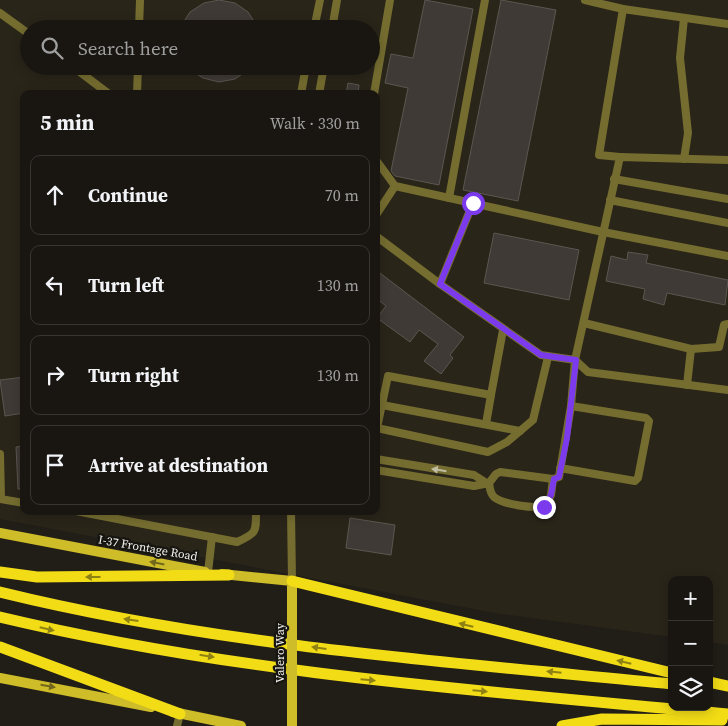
<!DOCTYPE html>
<html lang="en">
<head>
<meta charset="utf-8">
<style>
  body { margin:0; font-family:"Source Serif 4",serif; background:#262320; color:#f1f3f6 }
  .controls { position:absolute; right:15px; bottom:15px; display:grid; overflow:hidden; border-radius:10px; box-shadow:0 2px 12px #0003 }
  .controls button { width:45px; height:45px; display:grid; place-items:center; padding:0; border:0; border-bottom:1px solid #373532; background:#191612; color:#f1f3f6; font:25px sans-serif }
  .stop { position:absolute; width:15px; height:15px; margin:-11px; border:4px solid #7c3aed; border-radius:50%; background:#fff }
  .stop.end { background:#7c3aed; border-color:#fff; box-shadow:0 1px 5px #0008 }
  .list { margin:0; padding:0; list-style:none }
  h2 { display:flex; justify-content:space-between; align-items:center; height:65px; margin:0; padding:0 20px; font-size:21px }
  h2 small { font-size:16px; font-weight:400; color:#9f9f9f }
  .list li { display:grid; grid-template-columns:32px 1fr auto; gap:15px; align-items:center; box-sizing:border-box; height:80px; margin:0 10px 10px; padding:0 10px; border:1px solid #373532; border-radius:10px }
  .list b { display:block; font-size:19px; white-space:nowrap }
  .list em { font-size:16px; font-style:normal; color:#9f9f9f }
  .icon { flex:none; width:28px; height:28px; fill:none; stroke:currentColor; stroke-width:2; stroke-linecap:round; stroke-linejoin:round }
  .map { position:relative; flex:none; width:728px; height:726px; overflow:hidden }
  .search { position:absolute; background:#191612; box-shadow:0 2px 12px #0003; left:20px; top:20px; width:360px; height:55px; display:flex; align-items:center; gap:12px; box-sizing:border-box; padding:0 18px; border-radius:28px; color:#9f9f9f; font-size:19px }
  .panel { position:absolute; background:#191612; box-shadow:0 2px 12px #0003; left:20px; top:90px; width:360px; height:425px; border-radius:10px }
  .map>svg:first-child { display:block }
  .built { fill:#2a2519; fill-rule:evenodd }
  .building { fill:#3f3a35; stroke:#5c5651 }
  .lines { fill:none; stroke-linecap:round; stroke-linejoin:round }
  .minor { stroke:#756d30; stroke-width:8 }
  .major { stroke:#cebc28; stroke-width:10 }
  .highway { stroke:#f2dc16; stroke-width:11 }
  .major-bridge { stroke:#cebc28; stroke-width:10 }
  .oneway { fill:#c1bda2 }
  .oneway2 { fill:#72681c }
  .oneway3 { fill:#8f8213 }
  .route { stroke:#7c3aed; stroke-width:6 }
  .labels { text-anchor:middle; dominant-baseline:central; stroke-width:4.5; stroke-linejoin:round; paint-order:stroke }
  .street-label { font-size:12px; fill:#f4f2ee; stroke:#17150f }
</style>
</head>
<body>
<div class="map">
<svg width="728" height="726" viewBox="0 0 728 726">
  <rect width="100%" height="100%" fill="#211e18"/>
  <path class="built" d="M0 0H728V645L709 642V580H672V637L495 613 0 519ZM29 29H371V66H29ZM24 94H376V511H24Z"/>
  <g class="building">
    <polygon points="219,0 235,3 248,12 259,29 179,29 190,12 204,3"/>
    <polygon points="425,0 473,9 439,185 395,176 391,171 408,88 385,83 391,54 413,58"/>
    <polygon points="501,0 556,10 518,201 463,190"/>
    <polygon points="185,66 254,66 235,79 219,82 203,78"/>
    <polygon points="348,83 359,85 358,94 346,94"/>
    <polygon points="494,233 579,250 569,300 484,283"/>
    <polygon points="628,252 648,255 646,263 728,280 725,305 667,293 664,305 643,299 645,289 606,281 611,256 627,260"/>
    <polygon points="376,270 464,337 450,355 453,358 441,374 424,361 438,344 419,330 410,342 377,318 386,306 376,298"/>
    <polygon points="24,377 24,413 5,416 0,380"/>
    <polygon points="24,446 24,489 18,489 16,447"/>
    <polygon points="350,518 395,525 391,555 346,548"/>
  </g>
  <g class="lines">
    <g class="minor">
      <polyline points="585,0 623,9 728,24"/>
      <polyline points="0,13 29,34"/>
      <polyline points="684,18 680,58 688,133 684,159"/>
      <polyline points="139,29 140,0"/>
      <polyline points="314,29 320,0"/>
      <polyline points="332,29 337,0"/>
      <polyline points="72,66 109,94"/>
      <polyline points="137,94 138,66"/>
      <polyline points="301,94 306,66"/>
      <polyline points="319,94 324,66"/>
      <polyline points="374,94 390,0"/>
      <polyline points="620,157 599,155 623,9"/>
      <polyline points="376,160 395,186 603,232 728,256"/>
      <polyline points="614,179 728,199"/>
      <polyline points="449,198 485,0"/>
      <polyline points="610,200 728,223"/>
      <polyline points="376,215 395,186"/>
      <polyline points="376,236 440,284 541,355 575,360 620,157 728,160"/>
      <polyline points="440,284 473,203"/>
      <polyline points="584,323 691,349 687,385"/>
      <polyline points="503,330 491,395 388,376 377,428 488,452 507,442 533,420 548,357"/>
      <polyline points="691,349 719,347 724,325 728,324"/>
      <polyline points="575,360 588,372 728,390"/>
      <polyline points="382,405 520,431"/>
      <polyline points="571,406 575,360"/>
      <polyline points="486,424 491,395"/>
      <polyline points="0,454 1,499"/>
      <polyline points="376,459 474,475 485,482"/>
      <polyline points="376,470 474,486 489,483 496,474 500,472 553,479 559,477 571,406 646,418 649,421 638,478 635,481 560,468"/>
      <path d="M489 483C490 489 490 493 494 497 502 504 540 511 547 504L551 495 553 479"/>
      <polyline points="0,499 24,503"/>
      <path d="M76 511 237 542C257 533 256 532 256 511"/>
      <polyline points="291,511 292,581"/>
      <polyline points="208,572 212,537"/>
      <polyline points="177,726 180,714"/>
    </g>
    <g class="major">
      <polyline points="0,533 205,572"/>
      <polyline points="222,574 292,581 292,608"/>
      <polyline points="0,678 151,707"/>
      <polyline points="173,712 241,726"/>
      <polyline points="292,713 292,726"/>
    </g>
    <g class="highway">
      <polyline points="0,572 37,577 229,575"/>
      <polyline points="292,581 672,673"/>
      <path d="M0 592C220 646 447 662 672 684"/>
      <path d="M0 617C239 674 484 691 728 714"/>
      <polyline points="0,647 180,714"/>
      <polyline points="709,682 728,686"/>
      <polyline points="562,726 602,719 722,720"/>
    </g>
    <polyline class="major-bridge" points="292,608 292,713"/>
  </g>
  <defs><path id="oneway-solid" d="M-6-.8H1V-3.2L6.5 0L1 3.2V.8H-6Z" transform="scale(1.25)"/></defs>
  <use class="oneway" href="#oneway-solid" transform="translate(439 470) rotate(-171)"/>
  <g class="oneway2">
    <use href="#oneway-solid" transform="translate(157 563) rotate(-169)"/>
    <use href="#oneway-solid" transform="translate(48 686) rotate(10)"/>
  </g>
  <g class="oneway3">
    <use href="#oneway-solid" transform="translate(93 577) rotate(-180)"/>
    <use href="#oneway-solid" transform="translate(131 620) rotate(-172)"/>
    <use href="#oneway-solid" transform="translate(466 625) rotate(-166)"/>
    <use href="#oneway-solid" transform="translate(47 629) rotate(13)"/>
    <use href="#oneway-solid" transform="translate(319 648) rotate(-172)"/>
    <use href="#oneway-solid" transform="translate(207 656) rotate(9)"/>
    <use href="#oneway-solid" transform="translate(624 662) rotate(-167)"/>
    <use href="#oneway-solid" transform="translate(554 672) rotate(-174)"/>
    <use href="#oneway-solid" transform="translate(368 680) rotate(5)"/>
    <use href="#oneway-solid" transform="translate(480 691) rotate(5)"/>
  </g>
  <g class="lines">
    <polyline class="route" points="473,203 440,284 541,355 576,360 567,438 559,477 554,479 551,495 544,507"/>
  </g>
  <g class="labels">
    <g class="street-label">
      <text transform="translate(148 548) rotate(10)">I-37 Frontage Road</text>
      <text transform="translate(280 653) rotate(-90)">Valero Way</text>
    </g>
  </g>
</svg>
<div class="controls">
<button>+</button>
<button>−</button>
<button><svg class="icon" aria-label="layers" viewBox="0 0 24 24"><path d="M12 4l9 5-9 5-9-5zM3 14l9 5 9-5"/></svg></button>
</div>
<div class="stop" style="left:473px;top:203px"></div>
<div class="stop end" style="left:544px;top:507px"></div>
<div class="search"><svg class="icon" aria-label="search" viewBox="0 0 24 24"><circle cx="10" cy="10" r="6"/><path d="M15 15l6 6"/></svg>Search here</div>
<section class="panel">
<h2>5 min<small>Walk · 330 m</small></h2>
<ul class="list">
<li><svg class="icon" aria-label="ahead" viewBox="0 0 24 24"><path d="M12 20V5M6 11l6-6 6 6"/></svg><div><b>Continue</b></div><em>70 m</em></li>
<li><svg class="icon" aria-label="left" viewBox="0 0 24 24"><path d="M17 20v-9H6M10 6l-5 5 5 5"/></svg><div><b>Turn left</b></div><em>130 m</em></li>
<li><svg class="icon" aria-label="right" viewBox="0 0 24 24"><path d="M7 20v-9h11M14 6l5 5-5 5"/></svg><div><b>Turn right</b></div><em>130 m</em></li>
<li><svg class="icon" aria-label="arrive" viewBox="0 0 24 24"><path d="M6 21V4h12l-3 4 3 4H6"/></svg><div><b>Arrive at destination</b></div></li>
</ul>
</section>
</div>
</body>
</html>
